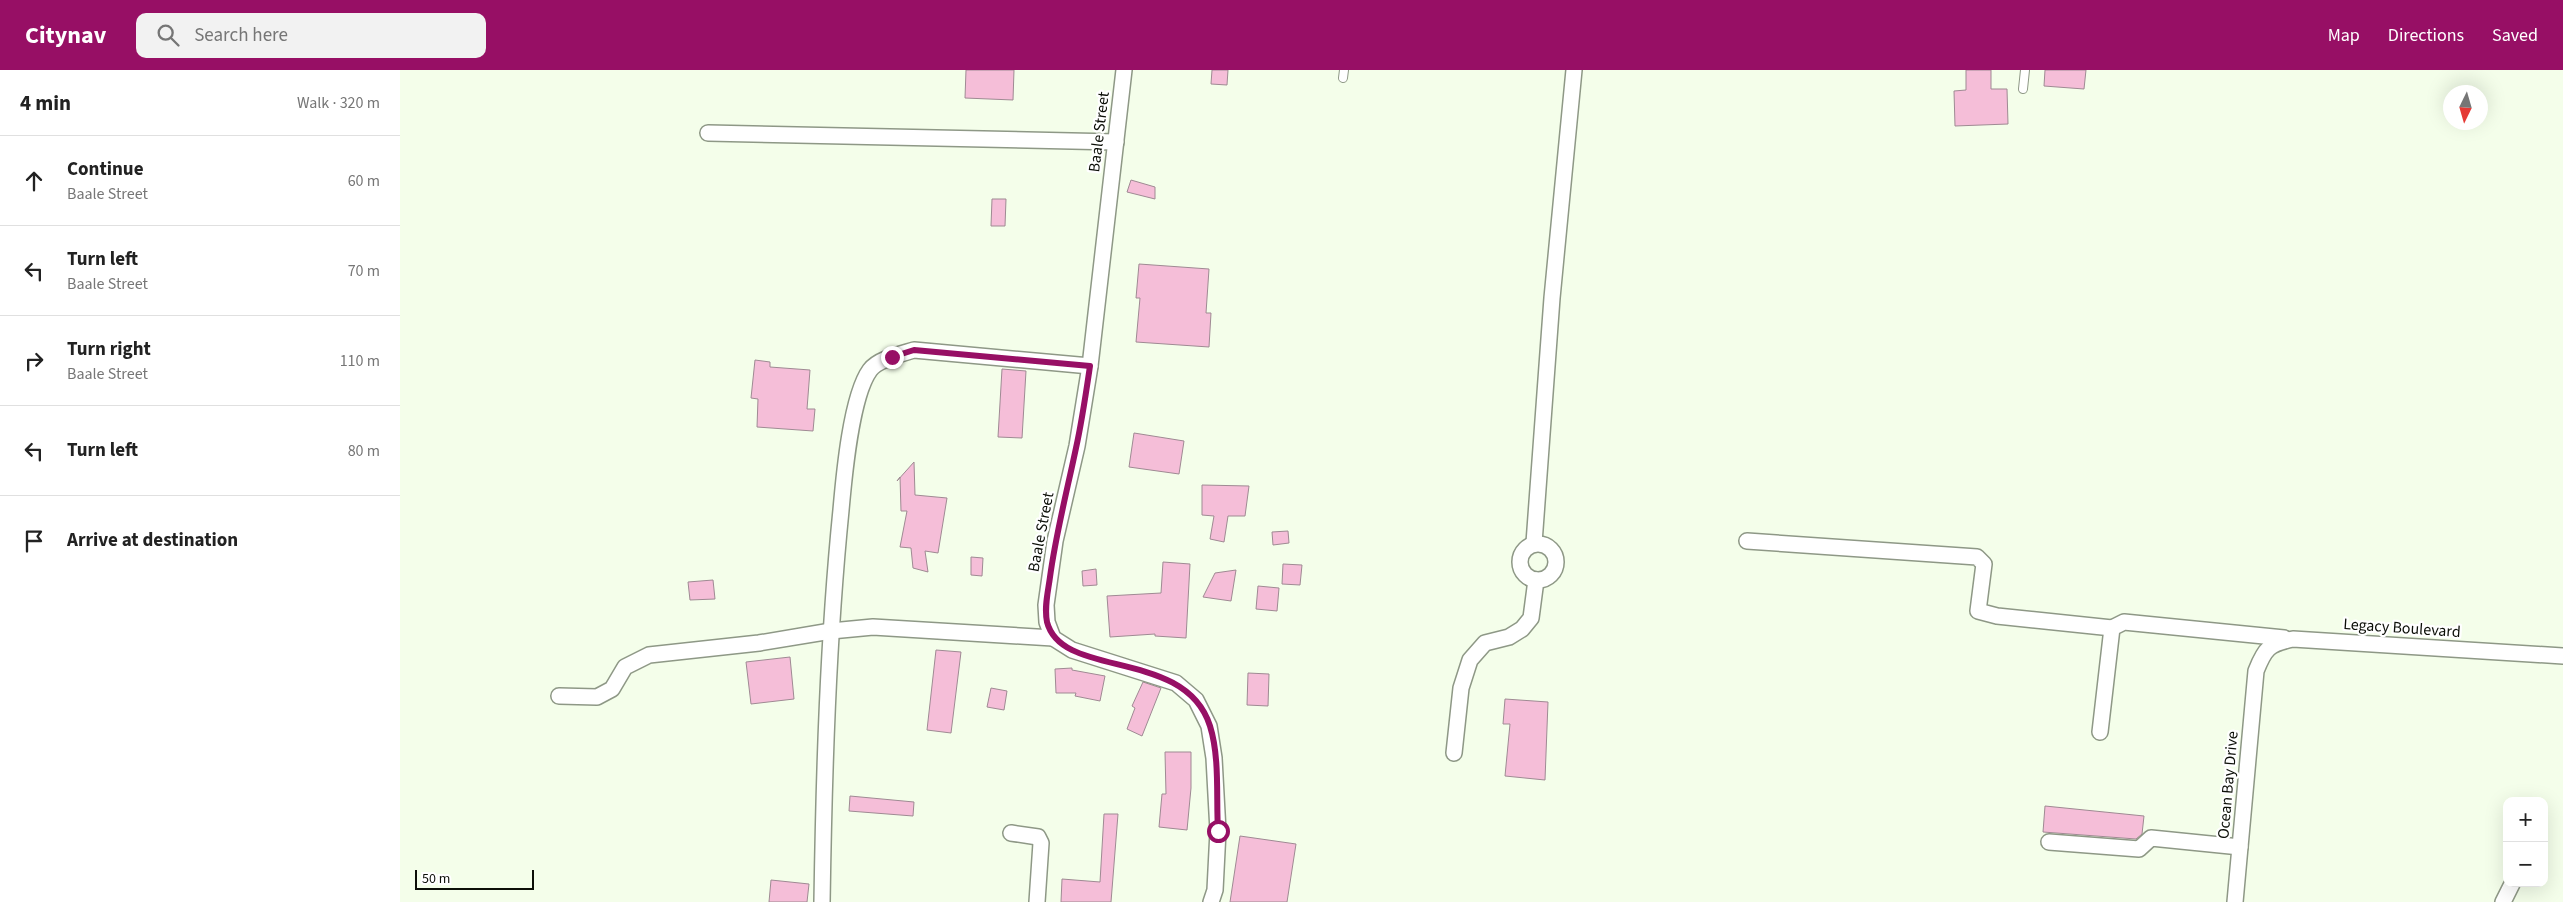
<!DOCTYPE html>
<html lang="en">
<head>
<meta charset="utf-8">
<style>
  body { margin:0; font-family:"Source Sans 3",sans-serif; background:#f2f2f2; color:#222 }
  .controls { position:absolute; right:15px; bottom:15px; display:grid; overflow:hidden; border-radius:10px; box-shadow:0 5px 20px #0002 }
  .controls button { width:45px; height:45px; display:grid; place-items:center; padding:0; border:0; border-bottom:1px solid #e0e0e0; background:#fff; color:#222; font:25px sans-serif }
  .compass { position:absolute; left:2043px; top:15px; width:45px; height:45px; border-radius:50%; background:#fff; box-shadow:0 5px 20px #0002; rotate:185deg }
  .scale { position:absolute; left:15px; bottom:12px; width:119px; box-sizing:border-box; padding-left:5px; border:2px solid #0c0f08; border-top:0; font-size:14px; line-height:18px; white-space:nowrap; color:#0c0f08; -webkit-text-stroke:4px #fff; paint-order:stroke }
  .stop { position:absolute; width:15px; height:15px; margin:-11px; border:4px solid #970f65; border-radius:50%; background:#fff }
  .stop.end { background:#970f65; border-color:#fff; box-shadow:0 1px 5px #0008 }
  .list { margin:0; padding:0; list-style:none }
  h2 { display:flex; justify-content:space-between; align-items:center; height:65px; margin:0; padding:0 20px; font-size:21px }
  h2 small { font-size:16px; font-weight:400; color:#767676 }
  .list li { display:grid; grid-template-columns:32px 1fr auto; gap:15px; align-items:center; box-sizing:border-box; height:90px; padding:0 20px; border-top:1px solid #e0e0e0 }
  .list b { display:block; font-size:19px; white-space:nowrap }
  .list p { margin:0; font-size:16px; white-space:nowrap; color:#767676 }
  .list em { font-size:16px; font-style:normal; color:#767676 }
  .icon { flex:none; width:28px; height:28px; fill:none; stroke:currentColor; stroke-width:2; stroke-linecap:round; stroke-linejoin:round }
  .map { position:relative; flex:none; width:2163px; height:832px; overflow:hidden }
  header { display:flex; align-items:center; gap:30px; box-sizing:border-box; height:70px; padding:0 25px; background:#970f65; color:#fff }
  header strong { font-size:24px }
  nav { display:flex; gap:28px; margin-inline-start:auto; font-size:18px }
  .search { width:350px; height:45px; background:#f2f2f2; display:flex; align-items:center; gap:12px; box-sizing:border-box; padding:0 18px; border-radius:10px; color:#767676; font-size:19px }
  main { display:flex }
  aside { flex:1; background:#fff }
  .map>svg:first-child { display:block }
  .building { fill:#f5bed8; stroke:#9f8a93 }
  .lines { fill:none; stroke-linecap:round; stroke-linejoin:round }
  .service-casing { stroke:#8e9886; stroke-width:10 }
  .minor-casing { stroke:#8e9886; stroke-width:18 }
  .service { stroke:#fff; stroke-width:8 }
  .minor { stroke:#fff; stroke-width:15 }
  .route { stroke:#970f65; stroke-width:6 }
  .labels { text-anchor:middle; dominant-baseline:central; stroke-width:4.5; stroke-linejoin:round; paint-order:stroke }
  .street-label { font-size:16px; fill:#0c0f08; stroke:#fff }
</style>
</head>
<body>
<header>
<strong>Citynav</strong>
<div class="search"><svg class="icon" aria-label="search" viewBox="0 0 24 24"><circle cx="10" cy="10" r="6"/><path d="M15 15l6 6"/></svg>Search here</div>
<nav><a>Map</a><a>Directions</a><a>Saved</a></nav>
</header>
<main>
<aside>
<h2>4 min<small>Walk · 320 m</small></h2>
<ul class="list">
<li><svg class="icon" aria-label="ahead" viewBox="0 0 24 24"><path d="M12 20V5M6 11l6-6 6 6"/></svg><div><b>Continue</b><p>Baale Street</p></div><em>60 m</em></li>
<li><svg class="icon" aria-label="left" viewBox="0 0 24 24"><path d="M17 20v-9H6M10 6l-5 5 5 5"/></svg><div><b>Turn left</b><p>Baale Street</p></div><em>70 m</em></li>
<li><svg class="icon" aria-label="right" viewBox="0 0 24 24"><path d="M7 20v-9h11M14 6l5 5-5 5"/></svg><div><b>Turn right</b><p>Baale Street</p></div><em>110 m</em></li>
<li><svg class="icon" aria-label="left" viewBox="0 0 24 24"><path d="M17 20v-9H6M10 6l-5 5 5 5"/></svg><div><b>Turn left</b></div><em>80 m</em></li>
<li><svg class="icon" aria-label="arrive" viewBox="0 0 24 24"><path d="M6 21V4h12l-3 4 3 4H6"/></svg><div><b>Arrive at destination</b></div></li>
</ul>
</aside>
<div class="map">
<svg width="2163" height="832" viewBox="0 0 2163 832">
  <rect width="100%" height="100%" fill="#f4feea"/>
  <g class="building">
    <polygon points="566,0 614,0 613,30 565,28"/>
    <polygon points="812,0 828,0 827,15 811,14"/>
    <polygon points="1566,0 1591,0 1591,19 1607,19 1608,54 1555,56 1554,21 1566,20"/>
    <polygon points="1645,0 1686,0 1684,19 1644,16"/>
    <polygon points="731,110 755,117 755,129 727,122"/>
    <polygon points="592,129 606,129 605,156 591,156"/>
    <polygon points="739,194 809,199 806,243 811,243 809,277 736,272 740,228 736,228"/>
    <polygon points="355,290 370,292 370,297 410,300 407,339 415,339 413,361 357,357 358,329 351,328"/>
    <polygon points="602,299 626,301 622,368 598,367"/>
    <polygon points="734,363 784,371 779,404 729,397"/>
    <polygon points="514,392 515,425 547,428 538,483 525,481 528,502 513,498 511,478 500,477 507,441 501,441 500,407 497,411"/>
    <polygon points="802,415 849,416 845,446 828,446 824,472 810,469 814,446 802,445"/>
    <polygon points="888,461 889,473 873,475 872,462"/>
    <polygon points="571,487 583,488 582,506 571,505"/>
    <polygon points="763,492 790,494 786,568 755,566 755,564 710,567 707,526 761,523"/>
    <polygon points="883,494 902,495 900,515 882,514"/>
    <polygon points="696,499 697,515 683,516 682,501"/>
    <polygon points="836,500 831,531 803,527 815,503"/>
    <polygon points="313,510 315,529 290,530 288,512"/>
    <polygon points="858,516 879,518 877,541 856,539"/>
    <polygon points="536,580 561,582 551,663 527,660"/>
    <polygon points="390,587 394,629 351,634 346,592"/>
    <polygon points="672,598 672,600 705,606 700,631 675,626 676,623 656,623 655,599"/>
    <polygon points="848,603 869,604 868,636 847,635"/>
    <polygon points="743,612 761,618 742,666 727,659 735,638 732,636"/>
    <polygon points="591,618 607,621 604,640 587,637"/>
    <polygon points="1105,629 1148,632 1145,710 1105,706 1110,654 1103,654"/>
    <polygon points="765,682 791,682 791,718 787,760 759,757 762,724 766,724"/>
    <polygon points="450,726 514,732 513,746 449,741"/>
    <polygon points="1645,736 1744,746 1742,764 1736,769 1643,762"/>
    <polygon points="704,744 718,744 711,832 661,832 662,809 700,812"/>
    <polygon points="840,766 896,774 887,832 830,832"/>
    <polygon points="371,810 409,814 407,832 369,832"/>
  </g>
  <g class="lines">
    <defs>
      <g id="service">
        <polyline points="943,8 944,0"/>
        <polyline points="1623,19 1625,0"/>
      </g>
      <g id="minor">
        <polyline points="724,0 690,296 677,376 655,471 646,535 647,552 653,568 672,580 776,613 796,630 809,656 814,688 818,761 815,820 811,832"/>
        <polyline points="308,63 716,72"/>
        <polyline points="1347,471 1577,487 1584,494 1578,541 1597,546 1712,558"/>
        <polyline points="1134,473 1152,228 1174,0"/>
        <circle cx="1138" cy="492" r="18"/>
        <polyline points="159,626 197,627 212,619 225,597 249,585 359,573 431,561 473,557 653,568"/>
        <polyline points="1700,662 1712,558 1724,552 1884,568"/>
        <polyline points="1054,683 1061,618 1070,590 1085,573 1109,567 1122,559 1131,548 1136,510"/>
        <polyline points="611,763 638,767 641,773 637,832"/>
        <polyline points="1649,772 1739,779 1751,768 1840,777"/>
        <path d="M422 832C424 701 428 570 441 440 444 406 451 326 470 300 478 289 501 284 514 280L690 296"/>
        <path d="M1835 832 1856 601C1865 578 1869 574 1893 569L2163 586"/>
        <polyline points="2103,832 2112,814"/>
      </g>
    </defs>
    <use href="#service" class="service-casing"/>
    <use href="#minor" class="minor-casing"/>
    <use href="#service" class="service"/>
    <use href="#minor" class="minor"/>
  </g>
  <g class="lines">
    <path class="route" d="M492 287 514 280 690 296C686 323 682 351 676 378 667 421 656 463 650 507 648 522 644 537 647 552 662 610 785 577 810 656 820 688 816 728 818 761"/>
  </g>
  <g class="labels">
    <g class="street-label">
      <text transform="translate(699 62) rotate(-83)">Baale Street</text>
      <text transform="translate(641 462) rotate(-79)">Baale Street</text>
      <text transform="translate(2002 558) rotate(4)">Legacy Boulevard</text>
      <text transform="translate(1828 715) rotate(-85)">Ocean Bay Drive</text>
    </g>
  </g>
</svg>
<div class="controls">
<button>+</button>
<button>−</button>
</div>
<svg class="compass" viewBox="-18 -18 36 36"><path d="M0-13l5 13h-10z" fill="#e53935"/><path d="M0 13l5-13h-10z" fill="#767676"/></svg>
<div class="scale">50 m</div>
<div class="stop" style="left:818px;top:761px"></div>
<div class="stop end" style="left:492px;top:287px"></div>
</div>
</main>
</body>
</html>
